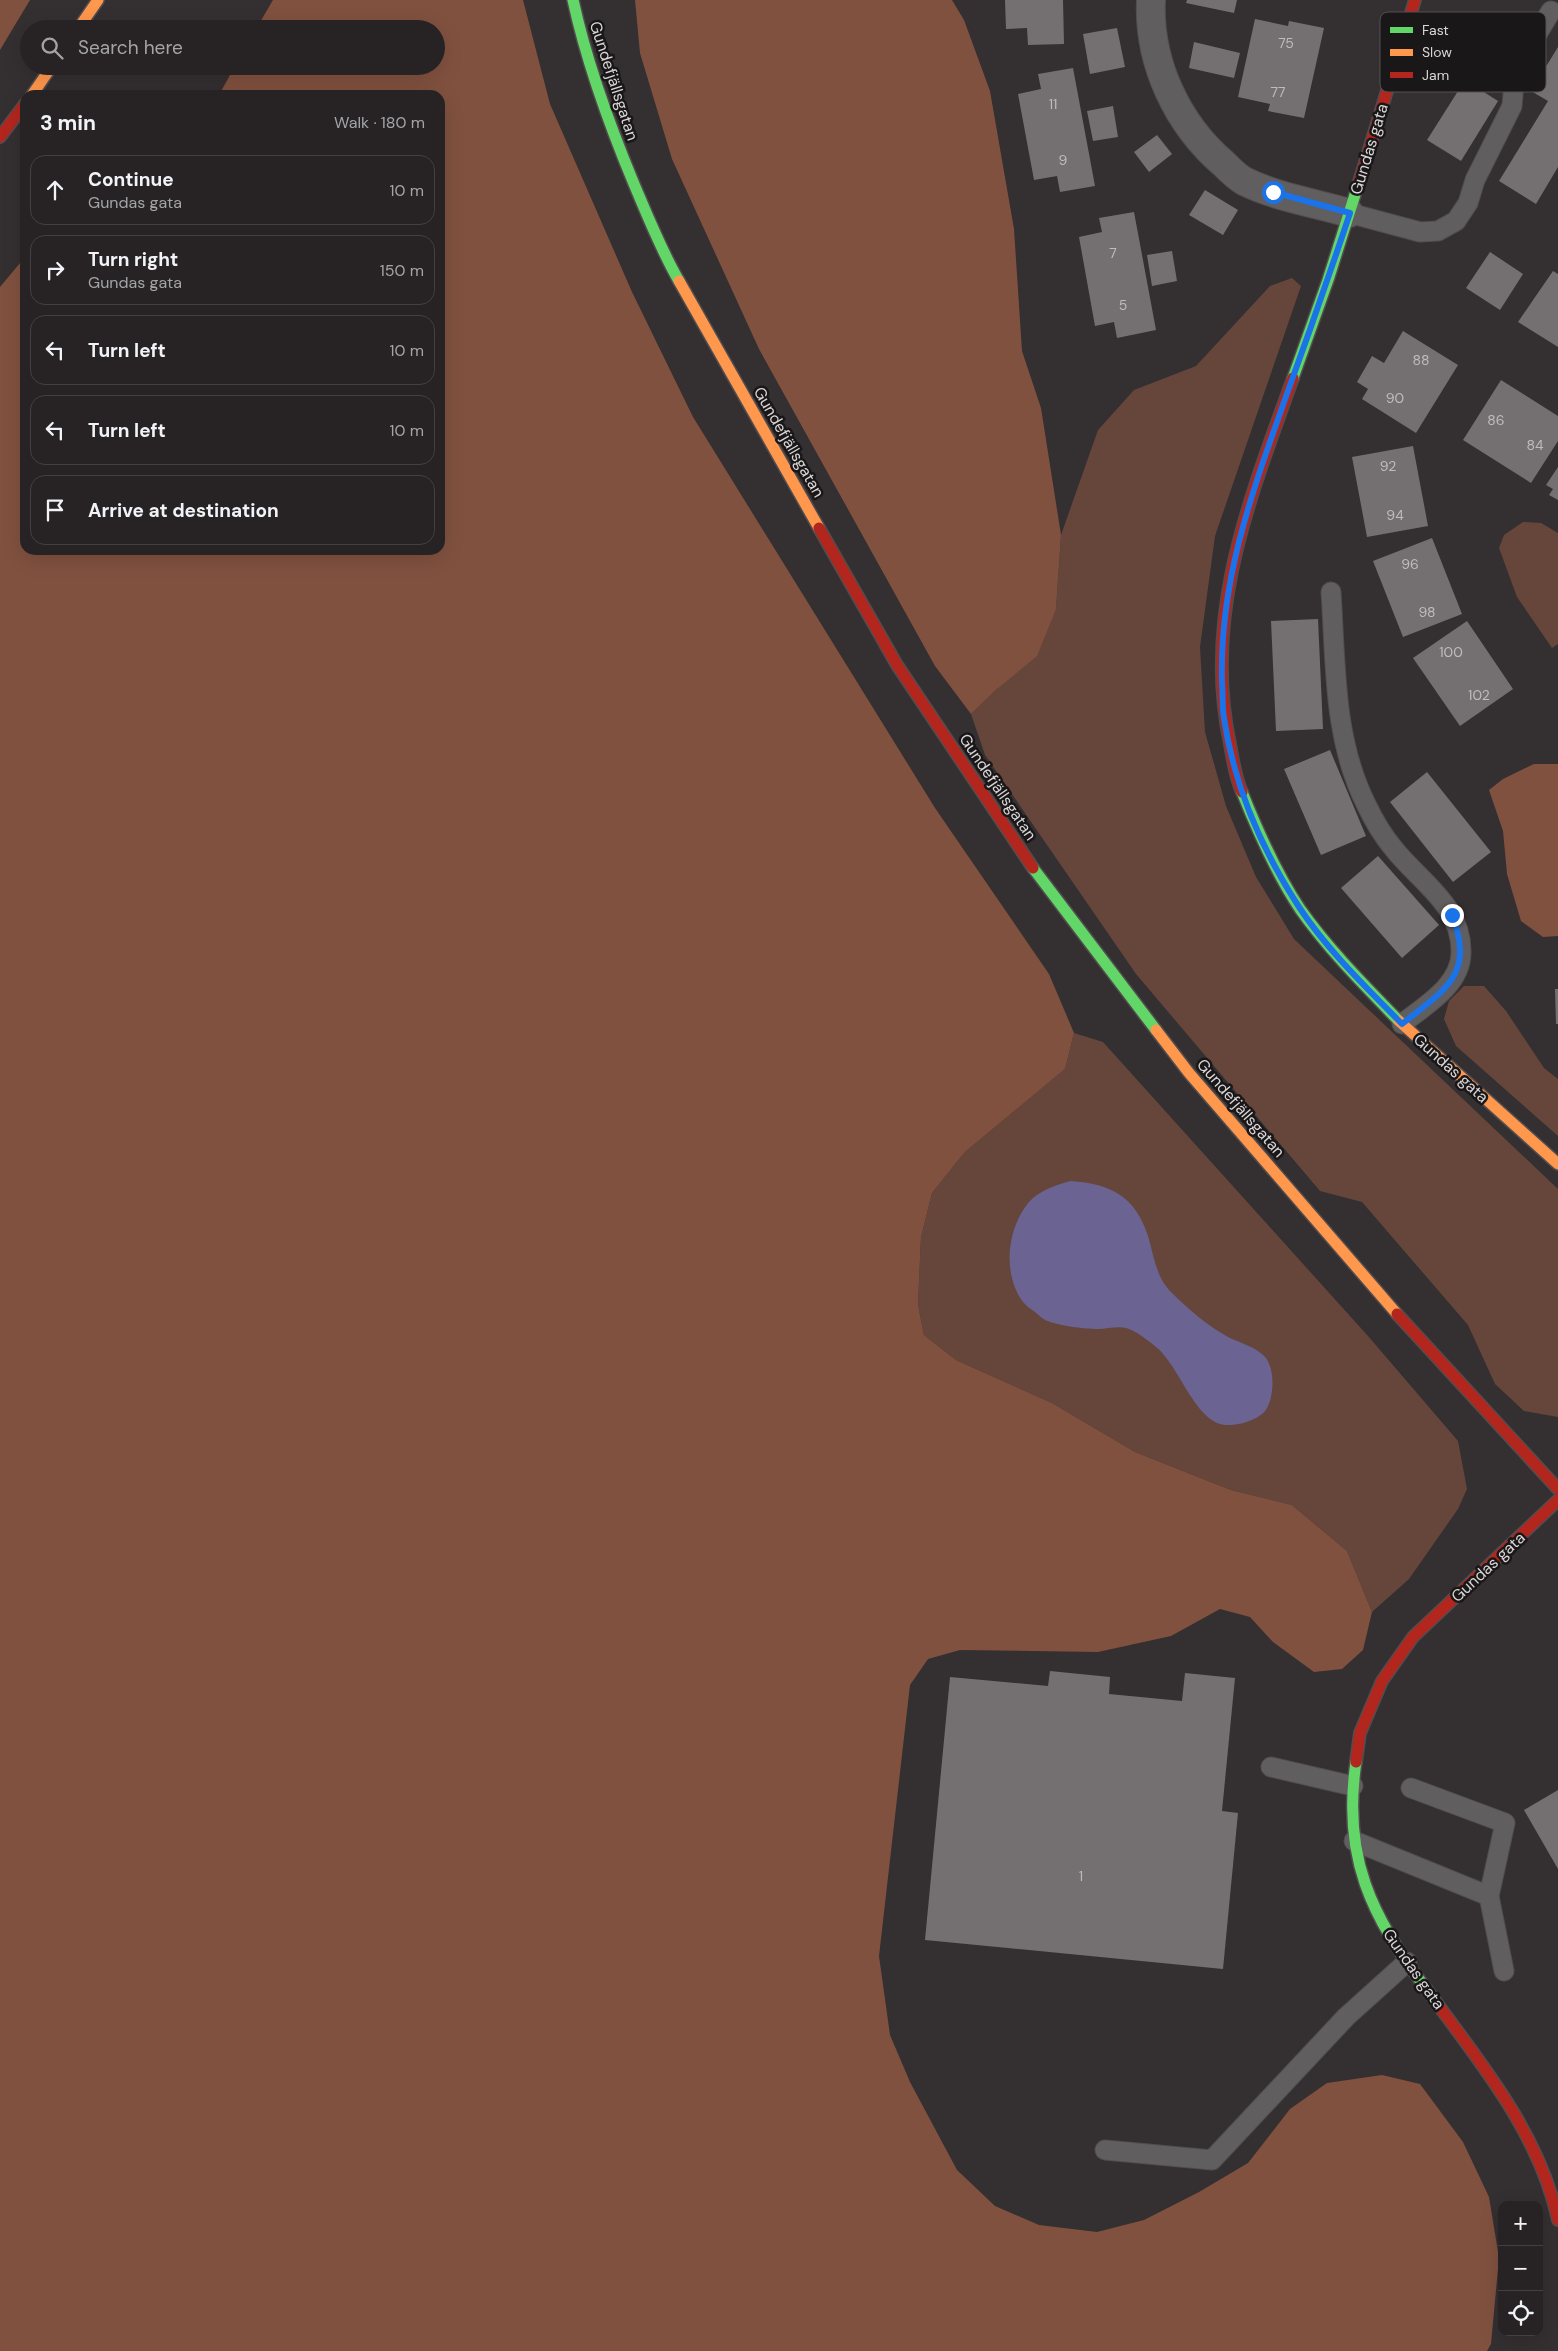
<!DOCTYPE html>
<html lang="en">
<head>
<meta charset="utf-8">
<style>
  body { margin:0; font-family:"DM Sans",sans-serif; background:#332f32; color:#f1f3f6 }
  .controls { position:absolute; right:15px; bottom:15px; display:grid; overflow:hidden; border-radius:10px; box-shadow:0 5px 20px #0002 }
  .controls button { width:45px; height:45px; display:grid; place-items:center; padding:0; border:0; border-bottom:1px solid #434042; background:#272325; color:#f1f3f6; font:25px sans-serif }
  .stop { position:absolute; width:15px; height:15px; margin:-11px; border:4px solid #1a73e8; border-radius:50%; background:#fff }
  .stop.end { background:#1a73e8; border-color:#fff; box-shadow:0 1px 5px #0008 }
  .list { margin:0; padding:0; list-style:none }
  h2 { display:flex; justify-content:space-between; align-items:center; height:65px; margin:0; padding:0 20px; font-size:21px }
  h2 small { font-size:16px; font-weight:400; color:#a4a4a7 }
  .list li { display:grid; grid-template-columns:32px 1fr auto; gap:15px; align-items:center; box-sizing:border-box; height:70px; margin:0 10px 10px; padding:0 10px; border:1px solid #434042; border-radius:15px }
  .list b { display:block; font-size:19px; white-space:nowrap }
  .list p { margin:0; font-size:16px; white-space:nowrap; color:#a4a4a7 }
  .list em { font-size:16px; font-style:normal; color:#a4a4a7 }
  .icon { flex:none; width:28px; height:28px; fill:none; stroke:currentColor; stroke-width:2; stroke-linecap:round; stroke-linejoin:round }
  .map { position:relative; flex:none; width:1558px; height:2351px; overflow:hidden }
  .search { position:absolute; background:#272325; box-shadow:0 5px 20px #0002; left:20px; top:20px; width:425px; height:55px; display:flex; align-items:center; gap:12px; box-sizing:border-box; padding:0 18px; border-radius:28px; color:#a4a4a7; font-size:19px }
  .panel { position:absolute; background:#272325; box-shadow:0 5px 20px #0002; left:20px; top:90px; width:425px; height:465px; border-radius:15px }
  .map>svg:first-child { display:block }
  .green { fill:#66463b }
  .forest { fill:#81513f }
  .water { fill:#6b6392 }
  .building { fill:#747071 }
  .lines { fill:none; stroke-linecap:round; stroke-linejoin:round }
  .lane-casing { stroke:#514d4f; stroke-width:21 }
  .street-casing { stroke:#514d4f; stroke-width:30 }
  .fast-casing { stroke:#514d4f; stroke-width:14 }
  .slow-casing { stroke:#514d4f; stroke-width:14 }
  .jam-casing { stroke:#514d4f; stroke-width:14 }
  .lane { stroke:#615e60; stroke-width:19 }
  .street { stroke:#615e60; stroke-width:28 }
  .fast { stroke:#63d668; stroke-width:11 }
  .slow { stroke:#ff974d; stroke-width:11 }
  .jam { stroke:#b3261e; stroke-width:11 }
  .route { stroke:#1a73e8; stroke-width:6 }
  .labels { text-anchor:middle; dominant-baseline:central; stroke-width:5; stroke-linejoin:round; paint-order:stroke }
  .number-label { font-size:14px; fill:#c0bcbe }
  .street-label { font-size:16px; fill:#dad6d8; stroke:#1a1719 }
  .key { fill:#1a1719; stroke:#545052; stroke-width:1 }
  .key-label { font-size:14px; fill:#dad6d8 }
</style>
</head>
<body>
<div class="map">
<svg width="1558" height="2351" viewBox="0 0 1558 2351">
  <rect width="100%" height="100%" fill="#342f31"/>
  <g class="green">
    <polygon points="1292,278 1301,286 1215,536 1200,647 1205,732 1226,806 1256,877 1294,939 1558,1189 1558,1417 1524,1411 1495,1384 1468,1325 1362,1202 1320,1191 1136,974 985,755 971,714 997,689 1056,609 1061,535 1098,430 1134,390 1196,366 1270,286"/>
    <polygon points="1523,522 1541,523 1558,533 1558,644 1552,648 1517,597 1499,548 1504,535"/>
    <polygon points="1464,986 1484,986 1506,1011 1544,1068 1558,1079 1558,1136 1456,1046 1444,1019 1449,1001"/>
    <polygon points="1074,1033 1103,1042 1368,1336 1458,1441 1467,1489 1458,1509 1409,1579 1372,1612 1347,1551 1292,1505 1231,1490 1135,1452 1052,1403 956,1360 924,1335 918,1305 921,1237 932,1193 965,1152 1065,1069"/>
  </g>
  <g class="forest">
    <polygon points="0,0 30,0 0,50"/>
    <polygon points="273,0 523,0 550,104 632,292 693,417 935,808 1049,974 1074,1033 1065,1069 965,1152 932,1193 921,1237 918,1305 924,1335 956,1360 1052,1403 1135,1452 1231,1490 1292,1505 1347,1551 1372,1612 1363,1650 1342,1669 1314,1672 1273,1642 1250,1617 1220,1609 1171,1636 1098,1652 960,1650 928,1659 910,1685 879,1956 890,2035 910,2082 957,2170 995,2206 1039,2225 1097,2232 1144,2220 1199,2192 1248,2163 1290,2109 1327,2083 1382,2075 1420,2084 1463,2142 1489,2197 1499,2258 1491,2344 1487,2351 0,2351 0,287 25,257 25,550 440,550 440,95 219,95 235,66 436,66 436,29 256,29"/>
    <polygon points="635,0 952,0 964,20 990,91 1014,229 1022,351 1041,408 1061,535 1056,609 1037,656 997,689 971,714 935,666 759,349 672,159 640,53"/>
    <polygon points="1534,764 1558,764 1558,936 1543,937 1521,921 1507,874 1503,831 1489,790 1503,779"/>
  </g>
  <path class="water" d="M1071 1181C1111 1184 1135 1196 1148 1236 1154 1256 1156 1278 1172 1293 1188 1309 1208 1326 1228 1337 1240 1343 1257 1347 1266 1358 1275 1371 1274 1395 1267 1408 1261 1420 1237 1426 1225 1425 1195 1422 1179 1365 1156 1347 1149 1341 1135 1330 1126 1328 1118 1326 1107 1329 1098 1329 1086 1329 1059 1326 1048 1321 1043 1320 1039 1315 1035 1312 1031 1309 1026 1306 1023 1302 1002 1274 1007 1228 1029 1202 1040 1190 1056 1185 1071 1181Z"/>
  <g class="building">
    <polygon points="1005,0 1063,0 1064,44 1028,45 1027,28 1006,29"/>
    <polygon points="1187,0 1237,0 1234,13 1186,3"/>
    <polygon points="1255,19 1288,26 1289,21 1324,28 1304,118 1268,111 1270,104 1238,97"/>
    <polygon points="1117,28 1125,67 1090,74 1083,34"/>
    <polygon points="1194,42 1240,53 1234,78 1189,68"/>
    <polygon points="1558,47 1558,167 1536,204 1499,181 1548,101 1531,91"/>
    <polygon points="1073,68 1095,186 1060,192 1057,176 1034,180 1018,94 1041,89 1038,74"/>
    <polygon points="1465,80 1498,101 1461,161 1427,140"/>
    <polygon points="1113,106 1118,137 1093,141 1087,111"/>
    <polygon points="1157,135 1172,154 1149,172 1134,152"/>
    <polygon points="1205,190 1238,210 1223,235 1189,215"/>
    <polygon points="1134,212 1156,330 1117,338 1114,322 1095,326 1079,237 1102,232 1099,218"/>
    <polygon points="1172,251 1177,281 1152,286 1147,255"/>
    <polygon points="1490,252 1523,274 1500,310 1466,288"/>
    <polygon points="1553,271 1558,274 1558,347 1518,322"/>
    <polygon points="1403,331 1458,365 1416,433 1362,399 1368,389 1357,382 1372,356 1384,363"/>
    <polygon points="1501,380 1558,416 1558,441 1531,483 1463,440"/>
    <polygon points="1413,446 1428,526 1367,537 1352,457"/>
    <polygon points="1558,467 1558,500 1549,495 1553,489 1546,485"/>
    <polygon points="1432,538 1462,614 1403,637 1373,561"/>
    <polygon points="1318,619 1323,729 1276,731 1271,621"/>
    <polygon points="1467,621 1513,689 1460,726 1413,658"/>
    <polygon points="1330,750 1366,836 1321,855 1284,769"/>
    <polygon points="1427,772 1491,852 1453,882 1390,802"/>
    <polygon points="1378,856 1439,925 1402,958 1341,888"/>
    <polygon points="1555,989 1558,989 1558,1024 1556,1024"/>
    <polygon points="1050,1671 1110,1677 1109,1694 1182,1701 1185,1673 1235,1678 1222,1811 1238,1813 1223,1969 925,1940 950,1677 1048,1686"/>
    <polygon points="1558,1790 1558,1869 1524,1810"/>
  </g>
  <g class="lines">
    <defs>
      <g id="lane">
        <polyline points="1349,213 1420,232 1438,231 1456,221 1468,203 1475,180 1512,106 1515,71 1551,11"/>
        <path d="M1331 592C1336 665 1333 738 1366 804 1373 819 1383 836 1394 849 1420 882 1463 906 1461 954 1460 986 1424 1006 1402 1024"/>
        <polyline points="1271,1767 1353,1786"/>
        <polyline points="1411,1788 1505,1823 1489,1896 1504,1971"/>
        <polyline points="1354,1841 1489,1896"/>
        <polyline points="1105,2150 1212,2160 1346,2017 1407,1962"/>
      </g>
      <path id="street" d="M1151 0C1148 62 1177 124 1224 164 1230 170 1237 177 1244 181 1276 197 1315 203 1349 213"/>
      <g id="fast">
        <path d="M573 0C587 64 609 124 634 184 648 217 661 250 679 281"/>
        <polyline points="1293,378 1328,280 1359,182"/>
        <path d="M1242 792C1258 832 1276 873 1300 909 1329 950 1364 985 1399 1021"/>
        <polyline points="1033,868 1156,1030"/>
        <path d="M1356 1762C1342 1857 1371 1916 1427 1990"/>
      </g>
      <g id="slow">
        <polyline points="78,29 98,0"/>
        <polyline points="32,95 52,66"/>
        <polyline points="679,281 819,528"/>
        <polyline points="1399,1021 1558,1164"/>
        <polyline points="1156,1030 1189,1073 1397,1314"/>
      </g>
      <g id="jam">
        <polyline points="0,137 25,104"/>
        <polyline points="1359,182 1415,0"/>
        <polyline points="819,528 897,665 1033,868"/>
        <path d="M1242 792C1235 777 1233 760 1230 744 1202 615 1250 498 1293 378"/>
        <polyline points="1397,1314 1558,1489"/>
        <polyline points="1356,1762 1360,1733 1382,1681 1413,1637 1558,1500"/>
        <path d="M1427 1990C1479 2061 1539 2132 1558 2220"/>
      </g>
    </defs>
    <use href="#lane" class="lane-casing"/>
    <use href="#street" class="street-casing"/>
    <use href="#fast" class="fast-casing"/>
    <use href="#slow" class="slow-casing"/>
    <use href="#jam" class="jam-casing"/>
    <use href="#lane" class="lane"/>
    <use href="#street" class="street"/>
    <use href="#fast" class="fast"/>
    <use href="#slow" class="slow"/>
    <use href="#jam" class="jam"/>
  </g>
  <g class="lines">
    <path class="route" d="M1273 192 1350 213C1329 276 1307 339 1284 402 1251 495 1219 583 1222 683 1223 694 1222 707 1224 718 1234 786 1262 850 1299 907 1328 951 1366 987 1402 1024 1444 990 1476 975 1452 915"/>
  </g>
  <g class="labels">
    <g class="number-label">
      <text x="1286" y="43">75</text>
      <text x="1278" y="92">77</text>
      <text x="1053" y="104">11</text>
      <text x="1063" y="160">9</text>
      <text x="1113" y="253">7</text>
      <text x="1123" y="305">5</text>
      <text x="1421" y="360">88</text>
      <text x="1395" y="398">90</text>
      <text x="1496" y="420">86</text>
      <text x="1535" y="445">84</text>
      <text x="1388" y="466">92</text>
      <text x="1395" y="515">94</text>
      <text x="1410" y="564">96</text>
      <text x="1427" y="612">98</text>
      <text x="1451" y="652">100</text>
      <text x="1479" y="695">102</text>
      <text x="1081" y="1876">1</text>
    </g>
    <g class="street-label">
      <text transform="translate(614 81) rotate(72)">Gundefjällsgatan</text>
      <text transform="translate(1369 149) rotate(-73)">Gundas gata</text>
      <text transform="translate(789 442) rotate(60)">Gundefjällsgatan</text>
      <text transform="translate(998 787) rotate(56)">Gundefjällsgatan</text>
      <text transform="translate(1451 1068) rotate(42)">Gundas gata</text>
      <text transform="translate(1241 1108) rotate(49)">Gundefjällsgatan</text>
      <text transform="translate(1488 1567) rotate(-43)">Gundas gata</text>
      <text transform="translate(1414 1969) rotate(55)">Gundas gata</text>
    </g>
  </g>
  <rect x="1380" y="12" width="166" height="80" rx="8" class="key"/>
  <rect x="1390" y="27" width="23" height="6" fill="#63d668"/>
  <rect x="1390" y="49" width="23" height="7" fill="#ff974d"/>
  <rect x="1390" y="72" width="23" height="6" fill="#b3261e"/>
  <g class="key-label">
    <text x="1422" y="35">Fast</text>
    <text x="1422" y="57">Slow</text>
    <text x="1422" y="80">Jam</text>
  </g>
</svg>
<div class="controls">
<button>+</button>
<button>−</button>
<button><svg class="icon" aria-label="locate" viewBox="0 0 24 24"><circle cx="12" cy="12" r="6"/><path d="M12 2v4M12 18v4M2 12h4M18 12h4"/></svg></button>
</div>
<div class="stop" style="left:1273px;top:192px"></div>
<div class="stop end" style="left:1452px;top:915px"></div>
<div class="search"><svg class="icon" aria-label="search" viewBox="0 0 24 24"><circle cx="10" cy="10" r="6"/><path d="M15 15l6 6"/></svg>Search here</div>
<section class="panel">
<h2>3 min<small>Walk · 180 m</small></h2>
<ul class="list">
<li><svg class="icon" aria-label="ahead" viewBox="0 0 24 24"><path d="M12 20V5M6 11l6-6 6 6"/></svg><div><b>Continue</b><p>Gundas gata</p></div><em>10 m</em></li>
<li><svg class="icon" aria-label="right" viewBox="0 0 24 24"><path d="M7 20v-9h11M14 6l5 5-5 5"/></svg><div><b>Turn right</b><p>Gundas gata</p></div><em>150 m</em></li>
<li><svg class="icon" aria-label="left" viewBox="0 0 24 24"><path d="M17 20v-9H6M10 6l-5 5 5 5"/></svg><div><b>Turn left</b></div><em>10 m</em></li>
<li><svg class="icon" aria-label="left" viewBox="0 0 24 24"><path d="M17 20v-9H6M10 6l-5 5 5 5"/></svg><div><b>Turn left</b></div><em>10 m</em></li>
<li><svg class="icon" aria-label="arrive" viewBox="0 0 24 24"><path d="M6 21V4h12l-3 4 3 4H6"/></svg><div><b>Arrive at destination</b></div></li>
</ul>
</section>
</div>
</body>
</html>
